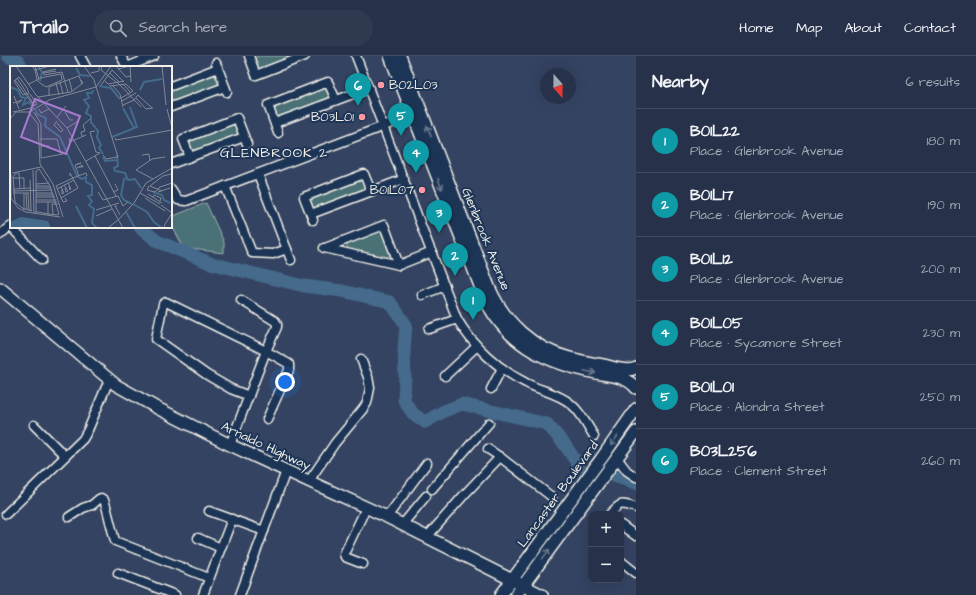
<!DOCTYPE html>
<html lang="en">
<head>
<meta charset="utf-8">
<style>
  body { margin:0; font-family:"Architects Daughter",sans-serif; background:#2f3a51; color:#f1f3f6 }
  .controls { position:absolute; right:12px; bottom:12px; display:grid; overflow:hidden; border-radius:8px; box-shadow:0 4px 16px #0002 }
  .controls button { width:36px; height:36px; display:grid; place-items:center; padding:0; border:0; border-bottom:1px solid #434d62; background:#27324a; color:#f1f3f6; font:20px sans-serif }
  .compass { position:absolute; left:540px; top:12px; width:36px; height:36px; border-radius:50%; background:#27324a; box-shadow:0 4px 16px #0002; rotate:160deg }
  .you { position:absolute; left:285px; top:326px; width:14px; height:14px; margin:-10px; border:3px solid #fff; border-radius:50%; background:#1a73e8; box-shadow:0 0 0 6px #1a73e833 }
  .badge { display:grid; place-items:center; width:26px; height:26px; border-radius:50%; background:#8bbbb9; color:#fff; font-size:13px; font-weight:700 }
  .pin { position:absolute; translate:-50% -33px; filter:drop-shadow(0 1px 2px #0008) }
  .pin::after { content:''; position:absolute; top:21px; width:14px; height:12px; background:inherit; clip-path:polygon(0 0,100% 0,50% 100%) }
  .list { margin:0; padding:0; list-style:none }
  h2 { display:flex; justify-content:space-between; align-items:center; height:52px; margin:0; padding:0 16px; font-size:17px }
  h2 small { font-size:13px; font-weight:400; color:#a4aab5 }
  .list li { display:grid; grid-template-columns:26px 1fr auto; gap:12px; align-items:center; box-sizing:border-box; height:64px; padding:0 16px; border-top:1px solid #434d62 }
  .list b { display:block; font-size:15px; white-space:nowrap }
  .list p { margin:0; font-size:13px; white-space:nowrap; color:#a4aab5 }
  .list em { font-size:13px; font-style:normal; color:#a4aab5 }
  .icon { flex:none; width:22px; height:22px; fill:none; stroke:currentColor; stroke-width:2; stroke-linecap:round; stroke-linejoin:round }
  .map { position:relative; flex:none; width:636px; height:539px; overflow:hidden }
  header { display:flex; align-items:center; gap:24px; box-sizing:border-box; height:56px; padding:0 20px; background:#27324a; border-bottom:1px solid #434d62 }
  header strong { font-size:19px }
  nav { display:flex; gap:22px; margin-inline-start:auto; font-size:14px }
  .search { width:280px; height:36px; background:#2f3a51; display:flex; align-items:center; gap:10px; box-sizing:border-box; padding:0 14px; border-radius:22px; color:#a4aab5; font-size:15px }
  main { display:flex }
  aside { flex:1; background:#27324a }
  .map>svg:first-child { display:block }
  .green { fill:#487176; stroke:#9eb1af }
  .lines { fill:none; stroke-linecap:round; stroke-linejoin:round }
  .river { stroke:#446b8c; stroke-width:13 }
  .street-casing { stroke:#f4f1e8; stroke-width:11 }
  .secondary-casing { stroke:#f4f1e8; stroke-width:14 }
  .street { stroke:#1d3557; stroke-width:8 }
  .secondary { stroke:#1d3557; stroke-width:11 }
  .oneway { stroke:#68778a }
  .poi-dot { fill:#ff9aa2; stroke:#1d3557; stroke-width:1.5 }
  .labels { text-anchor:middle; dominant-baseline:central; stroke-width:4; stroke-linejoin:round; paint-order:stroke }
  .poi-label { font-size:13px; fill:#f4f1e8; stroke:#1d3557; text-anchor:end }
  .street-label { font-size:13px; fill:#f4f1e8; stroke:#1d3557 }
  .neighbourhood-label { font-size:14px; letter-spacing:1px; fill:#f4f1e8; stroke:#1d3557 }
  .inset-river { fill:none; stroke:#446b8c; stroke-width:2 }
  .inset-road { fill:none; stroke:#818998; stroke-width:1 }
  .view { fill:#ab7bcf; fill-opacity:0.15; stroke:#ab7bcf; stroke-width:2 }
  .inset-edge { fill:none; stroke:#f4f1e8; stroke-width:2 }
</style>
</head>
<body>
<header>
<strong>Trailo</strong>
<div class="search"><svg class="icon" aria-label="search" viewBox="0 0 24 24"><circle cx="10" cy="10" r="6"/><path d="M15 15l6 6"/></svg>Search here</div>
<nav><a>Home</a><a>Map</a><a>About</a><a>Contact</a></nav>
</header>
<main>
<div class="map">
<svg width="636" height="539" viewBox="0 0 636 539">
  <rect width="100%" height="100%" fill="#344362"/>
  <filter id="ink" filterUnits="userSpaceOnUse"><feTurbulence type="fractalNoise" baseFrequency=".025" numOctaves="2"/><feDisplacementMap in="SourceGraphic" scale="8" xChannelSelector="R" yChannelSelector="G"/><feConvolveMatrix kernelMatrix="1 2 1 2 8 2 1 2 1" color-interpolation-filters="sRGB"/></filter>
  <g filter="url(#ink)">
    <g class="green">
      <polygon points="258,0 295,0 260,13 256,11 254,5 256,1"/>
      <path d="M211 19C218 19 221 26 216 31L171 48V34Z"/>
      <polygon points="321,33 324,33 328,35 330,39 329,43 280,62 276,61 274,55 277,50"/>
      <path d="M231 69C237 69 240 74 237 79L196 95 191 92 190 87 194 82Z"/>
      <polygon points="359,124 363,126 365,130 364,134 315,153 312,153 309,144 310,142"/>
      <polygon points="206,147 224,186 224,197 184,192 171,168 171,161"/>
      <path d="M377 175 381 176 382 178C384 182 392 196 389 200 388 201 387 201 386 202L350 194 347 191V187Z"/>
    </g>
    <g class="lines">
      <g class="river">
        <polyline points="8,0 19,6 22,11"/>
        <polyline points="140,171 157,185 210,207 304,230 342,235 390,246 406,269 404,294 405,321 404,344 413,358 425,366 444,355 462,348 547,368 565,389 579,410"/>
        <polyline points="610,416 614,420 636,427"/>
      </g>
      <defs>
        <g id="street">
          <polyline points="80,0 86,11"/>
          <polyline points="121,0 127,11 154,0"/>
          <polyline points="249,0 256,19 305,0"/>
          <path d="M356 0 457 263C473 290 498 313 526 327 541 335 558 337 571 348 581 356 587 369 594 380"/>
          <polyline points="216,7 227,36"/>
          <polyline points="171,30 218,12"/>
          <polyline points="171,51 225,31"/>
          <polyline points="275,67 369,32"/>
          <polyline points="278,77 268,49 328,26 336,44"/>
          <polyline points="190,101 183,83 237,62 247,88"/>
          <polyline points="171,108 244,81"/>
          <polyline points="258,118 291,204"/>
          <polyline points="225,130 252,197 273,198 287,193"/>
          <polyline points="171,133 178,144 186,145 413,59"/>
          <polyline points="311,158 404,123"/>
          <polyline points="313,164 304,141 364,118 371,135"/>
          <polyline points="0,179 10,170 42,204"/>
          <polyline points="324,192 399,209 432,196"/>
          <polyline points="325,192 384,169 399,209"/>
          <polyline points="422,239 445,230"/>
          <polyline points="429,273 457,263"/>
          <polyline points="445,320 477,290"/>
          <polyline points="491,333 502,312"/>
          <polyline points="249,340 231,333 207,319 156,283 163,248 166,246 168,247 266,295 289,308 289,314 267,363"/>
          <polyline points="34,369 65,400"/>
          <polyline points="230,389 266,295 277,271 277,268 275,265 241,244"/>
          <polyline points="488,393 500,401"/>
          <polyline points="617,402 627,415 636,421"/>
          <polyline points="309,425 335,387 363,353 367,347 370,332 368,321 361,303"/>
          <polyline points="432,433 489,367"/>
          <polyline points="209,455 264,475"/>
          <polyline points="6,458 83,383 88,374 109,324"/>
          <path d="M610 458C621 446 621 447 636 452"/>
          <polyline points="69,461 83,452 92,449 99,443 101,442 104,444 106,450 115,485 209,522"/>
          <polyline points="387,461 427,407"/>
          <polyline points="402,469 426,440"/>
          <polyline points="621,469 636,480"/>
          <polyline points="427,481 464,439 500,401 552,441"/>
          <polyline points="198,482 221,492"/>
          <polyline points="621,505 636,517"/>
          <polyline points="363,508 345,501 344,498 366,452"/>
          <polyline points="118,517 175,539"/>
          <polyline points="203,539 232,463"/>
          <polyline points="240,539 286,415"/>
        </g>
        <g id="secondary">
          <path d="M390 0 482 235C484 239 486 244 488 249 512 292 551 308 596 317 610 320 627 320 636 332"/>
          <path d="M400 0 489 231C504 266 533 293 570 302 581 305 592 307 603 309 613 311 627 317 636 312"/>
          <polyline points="0,232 116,329 157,352 230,389 387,461 542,539"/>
          <polyline points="501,539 601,403 636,353"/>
          <polyline points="516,539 636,376"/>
        </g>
      </defs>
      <use href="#street" class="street-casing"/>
      <use href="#secondary" class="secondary-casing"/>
      <use href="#street" class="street"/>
      <use href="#secondary" class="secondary"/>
    </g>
    <defs><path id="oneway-shaft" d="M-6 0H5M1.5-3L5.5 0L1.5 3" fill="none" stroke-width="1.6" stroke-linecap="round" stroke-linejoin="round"/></defs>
    <g class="oneway">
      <use href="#oneway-shaft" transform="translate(429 75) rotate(-111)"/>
      <use href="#oneway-shaft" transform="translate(440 128) rotate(69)"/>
      <use href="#oneway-shaft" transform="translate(590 316) rotate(12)"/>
      <use href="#oneway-shaft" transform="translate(614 385) rotate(126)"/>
      <use href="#oneway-shaft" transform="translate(546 498) rotate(-54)"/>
    </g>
  </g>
  <g class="poi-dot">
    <circle cx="381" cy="29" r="4"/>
    <circle cx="362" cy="61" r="4"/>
    <circle cx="422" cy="134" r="4"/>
  </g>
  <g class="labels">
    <g class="poi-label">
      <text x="389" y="29" text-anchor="start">B02L03</text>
      <text x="354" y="61">B03L01</text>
      <text x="414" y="134">B01L07</text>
    </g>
    <g class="street-label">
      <text transform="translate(486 183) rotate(68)">Glenbrook Avenue</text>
      <text transform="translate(266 390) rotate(25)">Arnaldo Highway</text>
      <text transform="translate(558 438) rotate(-54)">Lancaster Boulevard</text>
    </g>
    <g class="neighbourhood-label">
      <text x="274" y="97">GLENBROOK 2</text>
    </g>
  </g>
  <g transform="translate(10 10)">
    <rect width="162" height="162" fill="#344362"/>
    <path d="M11 151 38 155 41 162H0V156Z" fill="#446b8c"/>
    <path class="inset-river" d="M28 0 32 6 30 15M66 2 70 9 80 10M0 18V21L8 24 11 31 16 32 13 39 19 36 24 43M89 20 101 22 110 33M83 24 82 27H77L79 32 74 34 79 40 76 47 81 50V56L88 65 87 71 91 79 89 82 93 88M130 24 134 16 152 13M113 42 124 62M26 44 27 48 36 52 35 60 50 71 67 110 72 113 76 111V116L82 119V129L78 130 82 135 79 139 84 143 82 157 87 162M102 71 127 61 120 41M107 89 108 100 104 102 105 105 115 107 118 114 125 113 131 122M93 91 95 95 108 94M117 112 114 113 111 129 114 134 122 138M143 126 152 129 154 134 160 137M123 138 137 146 144 156 152 162M66 140 77 162M116 146 125 162"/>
    <path class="inset-road" d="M6 0 26 29 57 62 113 162M25 0 29 13M74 0 84 14 108 91 96 93 93 89M92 0 91 4 106 16M106 0 116 11 121 10M120 0 121 16M152 0 156 39M46 3 33 6 34 9 52 6 58 26M108 3 120 0M25 4 40 0M33 7 46 5M81 7 89 5V1M100 7 109 16M9 11 17 22 19 27 13 29 4 15ZM7 12 25 40M59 13 62 25M5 14 24 40 27 38 20 28M94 14 98 18 114 15M55 15 69 10 72 18M50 16 53 28M107 16 131 41M46 17 49 29M18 18 21 17 29 13 30 12 51 8 52 14 36 21 30 17 27 14V13L25 4 22 0M113 18 121 27M91 19 102 4 114 16M99 20 116 18 123 25 111 32M103 20 110 28 113 41M4 30 9 43M39 30V21L55 15M28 31 61 26 73 17 71 14M126 32 136 43 143 42M124 34 128 29 142 42M112 35 126 27M3 37 12 34 7 38M113 39 124 34M29 43 31 47 39 43M157 43 162 62M3 46 21 42M24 46 31 58V92L53 88M55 46 60 54H63M20 48 28 58 30 98 43 118 53 151M47 51 56 40M0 53 6 46H20L39 34 86 21 101 0M47 55 44 59 51 66 53 64 47 57M57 62 68 55M72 70 71 66 75 65 73 59 80 53M59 72 60 76 76 69M105 72 106 74 162 64M30 73H47L51 88M31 80H39V81L34 80M132 89 139 88 140 95M85 90 106 130M76 95 90 87 86 86 80 66 85 65M67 98 71 97 65 99 69 110M67 102 72 99 73 101H69M23 104 24 147M126 104 142 93 155 91M126 104 143 113M2 107 31 101M1 108V132L8 142 16 146 50 151M3 112H14V123M20 114 21 145M58 117 61 123 60 124 59 120M26 118 39 117M54 119 58 125 56 126 55 122M26 120H40M139 120 137 124 145 126 150 121 162 117M140 120 153 110 161 108M140 120 152 125M51 121 54 127 52 128V123M26 122H41M3 123 21 122M10 123 9 107H6L3 111 5 136 12 142 22 145M47 123 64 114M3 125 42 124M88 126 93 134 97 133M103 126 108 124 105 118M148 126 160 122M3 127H19M14 127V144M16 127 17 144M18 127 19 145M26 127H43M130 127 150 138M138 128 152 137M26 129H44M26 131H45M143 131 144 129 151 132 150 135M51 132 68 122 60 107V110M55 132 57 135 53 136 46 120 63 112 76 107 77 110M135 132 155 145M97 133 108 130 113 140 118 136M26 134H46M26 136H47M151 139 162 147 154 160 156 162M107 140H105L110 149M86 144 109 137M25 146H28L38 148 48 149 49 148 40 120 29 103 26 105V146M43 148 42 138H48M38 149V136M86 150 102 143M109 153 124 137 136 117 162 102M98 162 109 153"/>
    <path class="view" d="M25 33 70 50 56 88 11 71Z"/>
    <rect width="162" height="162" class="inset-edge"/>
  </g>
</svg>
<div class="controls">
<button>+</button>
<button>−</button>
</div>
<svg class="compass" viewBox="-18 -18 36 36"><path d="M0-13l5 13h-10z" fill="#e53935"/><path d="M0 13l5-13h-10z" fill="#a4aab5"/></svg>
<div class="you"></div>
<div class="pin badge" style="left:473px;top:264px;background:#0f9aa8">1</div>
<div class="pin badge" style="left:455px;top:220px;background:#0f9aa8">2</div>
<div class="pin badge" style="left:439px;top:177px;background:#0f9aa8">3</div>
<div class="pin badge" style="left:416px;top:117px;background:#0f9aa8">4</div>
<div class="pin badge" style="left:401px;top:80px;background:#0f9aa8">5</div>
<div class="pin badge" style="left:358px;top:50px;background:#0f9aa8">6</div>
</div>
<aside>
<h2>Nearby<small>6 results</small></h2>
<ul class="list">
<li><span class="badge" style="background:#0f9aa8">1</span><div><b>B01L22</b><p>Place · Glenbrook Avenue</p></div><em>180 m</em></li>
<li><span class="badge" style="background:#0f9aa8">2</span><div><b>B01L17</b><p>Place · Glenbrook Avenue</p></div><em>190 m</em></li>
<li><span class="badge" style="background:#0f9aa8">3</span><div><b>B01L12</b><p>Place · Glenbrook Avenue</p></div><em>200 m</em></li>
<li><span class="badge" style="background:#0f9aa8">4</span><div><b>B01L05</b><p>Place · Sycamore Street</p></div><em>230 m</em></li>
<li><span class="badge" style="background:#0f9aa8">5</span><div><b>B01L01</b><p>Place · Alondra Street</p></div><em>250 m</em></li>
<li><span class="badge" style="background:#0f9aa8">6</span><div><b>B03L256</b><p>Place · Clement Street</p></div><em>260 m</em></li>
</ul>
</aside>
</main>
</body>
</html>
